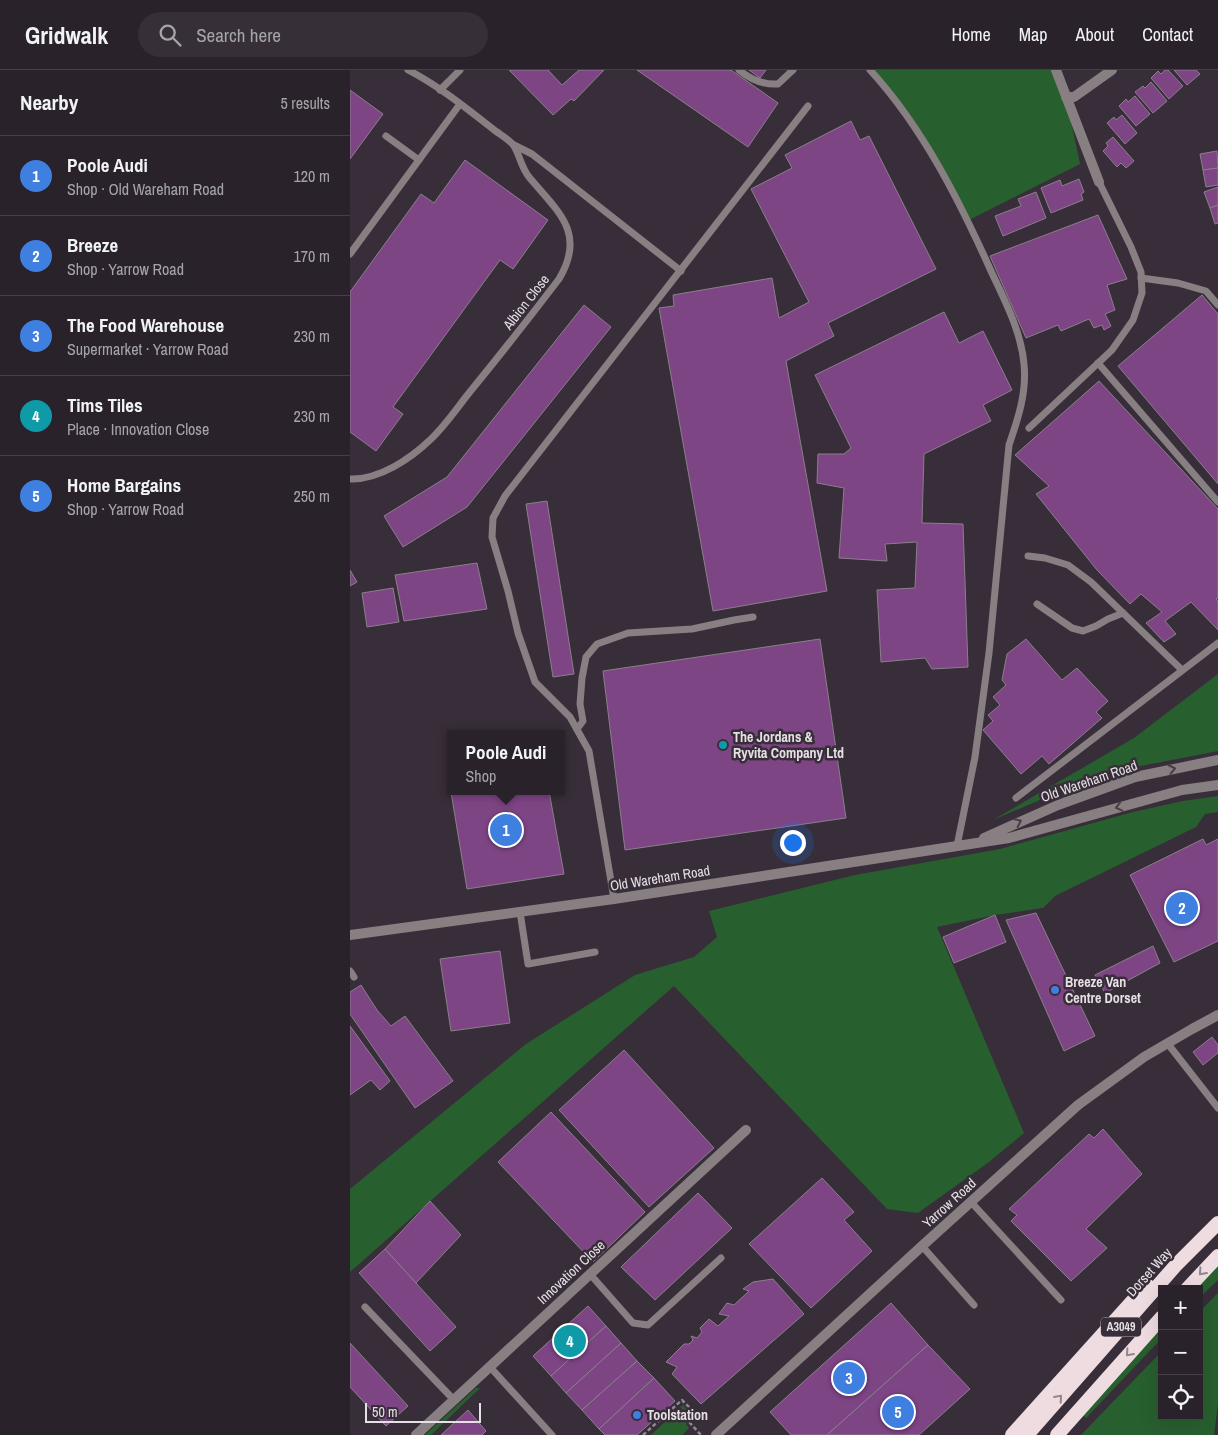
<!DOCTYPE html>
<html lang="en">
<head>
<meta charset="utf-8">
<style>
  body { margin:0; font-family:"Archivo Narrow",sans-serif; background:#362f37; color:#f1f3f6 }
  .controls { position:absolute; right:15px; bottom:15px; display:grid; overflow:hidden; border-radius:0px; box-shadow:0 5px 20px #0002 }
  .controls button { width:45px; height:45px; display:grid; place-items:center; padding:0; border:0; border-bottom:1px solid #463f47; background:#2a222b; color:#f1f3f6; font:25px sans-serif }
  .scale { position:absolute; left:15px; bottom:12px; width:116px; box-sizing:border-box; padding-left:5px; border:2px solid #e6e0e6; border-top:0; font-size:14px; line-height:18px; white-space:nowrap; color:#e6e0e6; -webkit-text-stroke:4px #382e39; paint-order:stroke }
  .you { position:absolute; left:442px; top:772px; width:18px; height:18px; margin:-12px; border:4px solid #fff; border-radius:50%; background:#1a73e8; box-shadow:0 0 0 8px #1a73e833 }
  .badge { display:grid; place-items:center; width:32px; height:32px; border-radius:50%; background:#db2777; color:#fff; font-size:16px; font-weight:700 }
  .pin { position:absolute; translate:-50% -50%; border:2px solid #fff; box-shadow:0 1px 5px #0006 }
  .popup { position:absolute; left:97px; top:660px; width:118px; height:65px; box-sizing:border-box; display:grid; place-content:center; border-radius:0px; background:#2a222b; filter:drop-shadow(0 1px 4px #0005); font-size:16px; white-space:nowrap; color:#a5a4a9 }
  .popup b { font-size:19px; color:#f1f3f6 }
  .popup::after { content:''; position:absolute; left:50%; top:100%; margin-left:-10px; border:10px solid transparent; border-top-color:#2a222b }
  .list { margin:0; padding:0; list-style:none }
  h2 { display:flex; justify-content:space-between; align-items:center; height:65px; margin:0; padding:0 20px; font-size:21px }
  h2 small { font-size:16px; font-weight:400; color:#a5a4a9 }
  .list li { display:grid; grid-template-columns:32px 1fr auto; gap:15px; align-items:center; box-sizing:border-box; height:80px; padding:0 20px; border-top:1px solid #463f47 }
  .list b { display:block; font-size:19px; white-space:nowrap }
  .list p { margin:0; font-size:16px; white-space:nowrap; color:#a5a4a9 }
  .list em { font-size:16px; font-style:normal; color:#a5a4a9 }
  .icon { flex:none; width:28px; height:28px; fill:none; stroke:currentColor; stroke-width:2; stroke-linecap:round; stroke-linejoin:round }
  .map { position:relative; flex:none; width:868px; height:1365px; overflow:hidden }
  header { display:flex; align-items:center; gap:30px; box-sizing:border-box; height:70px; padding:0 25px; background:#2a222b; border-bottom:1px solid #463f47 }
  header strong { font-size:24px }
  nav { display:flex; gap:28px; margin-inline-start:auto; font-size:18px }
  .search { width:350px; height:45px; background:#362f37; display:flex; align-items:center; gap:12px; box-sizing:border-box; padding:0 18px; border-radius:28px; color:#a5a4a9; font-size:19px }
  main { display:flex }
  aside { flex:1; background:#2a222b }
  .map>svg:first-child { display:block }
  .green { fill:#285f2f }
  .building { fill:#7e4585; stroke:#8a7f8b }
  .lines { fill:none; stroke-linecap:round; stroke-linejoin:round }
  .path { stroke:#908890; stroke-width:2.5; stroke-dasharray:4 2.5; stroke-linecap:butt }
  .service { stroke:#877f81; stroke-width:7 }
  .minor { stroke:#877f81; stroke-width:10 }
  .tertiary { stroke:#877f81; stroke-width:10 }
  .trunk { stroke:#eedce0; stroke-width:14 }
  .oneway { stroke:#483e47 }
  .oneway2 { stroke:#93858c }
  .culture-dot { fill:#0f9aa8; stroke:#382e39; stroke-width:2 }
  .shop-dot { fill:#3f7fe0; stroke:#382e39; stroke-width:2 }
  .labels { text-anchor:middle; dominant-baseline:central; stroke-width:5; stroke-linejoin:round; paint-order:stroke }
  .shield { fill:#382e39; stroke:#b2abb2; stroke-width:1 }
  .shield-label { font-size:12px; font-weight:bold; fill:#e6e0e6 }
  .street-label { font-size:14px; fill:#e6e0e6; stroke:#382e39 }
  .poi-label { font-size:14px; font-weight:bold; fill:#e6e0e6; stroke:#382e39; text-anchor:start }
</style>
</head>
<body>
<header>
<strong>Gridwalk</strong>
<div class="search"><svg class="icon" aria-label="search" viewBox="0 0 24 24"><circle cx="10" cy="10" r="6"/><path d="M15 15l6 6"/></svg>Search here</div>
<nav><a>Home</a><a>Map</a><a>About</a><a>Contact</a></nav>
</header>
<main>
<aside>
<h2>Nearby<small>5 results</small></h2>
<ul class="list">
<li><span class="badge" style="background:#3f7fe0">1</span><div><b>Poole Audi</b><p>Shop · Old Wareham Road</p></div><em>120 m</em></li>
<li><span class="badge" style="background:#3f7fe0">2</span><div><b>Breeze</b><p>Shop · Yarrow Road</p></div><em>170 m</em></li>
<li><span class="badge" style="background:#3f7fe0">3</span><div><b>The Food Warehouse</b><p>Supermarket · Yarrow Road</p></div><em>230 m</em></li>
<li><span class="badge" style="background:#0f9aa8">4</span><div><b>Tims Tiles</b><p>Place · Innovation Close</p></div><em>230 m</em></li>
<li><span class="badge" style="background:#3f7fe0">5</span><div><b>Home Bargains</b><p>Shop · Yarrow Road</p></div><em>250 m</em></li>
</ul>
</aside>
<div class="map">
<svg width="868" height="1365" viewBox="0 0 868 1365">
  <rect width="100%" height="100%" fill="#382e39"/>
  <g class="green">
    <polygon points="520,0 706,0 716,27 730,94 617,151 570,63"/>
    <polygon points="868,604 868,681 765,701 734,711 643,750 784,668"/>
    <polygon points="868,726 868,742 855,744 846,757 705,826 693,838 645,845 587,857 674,1063 639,1092 568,1143 537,1139 324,916 0,1202 0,1119 176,974 285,905 344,887 367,867 359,841 505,805 650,779 783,742 833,731"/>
    <polygon points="868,1186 868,1210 849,1228 849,1219 837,1219"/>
    <polygon points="868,1223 868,1334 864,1365 731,1365 812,1281 812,1346 849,1346 849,1242"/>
    <polygon points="812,1247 812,1268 736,1348 728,1341"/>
    <polygon points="126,1318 130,1318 81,1365 75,1365"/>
    <polygon points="333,1335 344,1347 336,1354 339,1358 332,1365 301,1365"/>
  </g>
  <g class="building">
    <polygon points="159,0 198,0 212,15 229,0 254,0 224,31 221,29 203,45"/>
    <polygon points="287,0 381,0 428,33 398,77"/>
    <polygon points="399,0 416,0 410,8"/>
    <polygon points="815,0 818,0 833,16 819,29 801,8 808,1 811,4"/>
    <polygon points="824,0 846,0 850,4 837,15"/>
    <polygon points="801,12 817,31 803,43 785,22 793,16 795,18"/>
    <polygon points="0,20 33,44 0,89"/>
    <polygon points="785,26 800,44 786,56 769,36 776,29 778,32"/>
    <polygon points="772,45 787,63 775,74 757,53 764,47 766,50"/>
    <polygon points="501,51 510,70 519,66 586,199 478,253 484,266 436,291 477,521 363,541 309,238 324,236 323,225 422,208 429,248 459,232 401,119 442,98 435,85"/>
    <polygon points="763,67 784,91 776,98 771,93 767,97 753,81 758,76 756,73"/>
    <polygon points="867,81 868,98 853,100 850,84"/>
    <polygon points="115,90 198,150 163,199 150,190 43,337 53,344 26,381 0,362 0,222 71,124 84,133"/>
    <polygon points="868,98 868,115 856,117 853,100"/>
    <polygon points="729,109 734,122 731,124 733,130 701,143 691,118 710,110 712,116"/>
    <polygon points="868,117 868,135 860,138 854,122"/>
    <polygon points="686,122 696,148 653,166 645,146 671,136 668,129"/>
    <polygon points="868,135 868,153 865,154 860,138"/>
    <polygon points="748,145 777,209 757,215 765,240 755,244 761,256 754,260 752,255 744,258 739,249 711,261 708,255 676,268 640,186"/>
    <polygon points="852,225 868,244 868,414 768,296"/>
    <polygon points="234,235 261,257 117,437 53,477 34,446 97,407"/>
    <polygon points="594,242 609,273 633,261 662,320 633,335 641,351 574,384 572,453 613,454 618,597 582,599 575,588 531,592 527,520 565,518 567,472 535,474 537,491 489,488 494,418 467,413 468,384 494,384 501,378 465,305"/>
    <polygon points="749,311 868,439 868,528 866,529 868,531 868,560 841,532 815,551 826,564 814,572 796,553 812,542 791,524 780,534 747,500 686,424 699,416 665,385"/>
    <polygon points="197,431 224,604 203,607 176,434"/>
    <polygon points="127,493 137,539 54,551 45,505"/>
    <polygon points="0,500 7,512 0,516"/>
    <polygon points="43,518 49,552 17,557 12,523"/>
    <polygon points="470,569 496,748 275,780 253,601"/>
    <polygon points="676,569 712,610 727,598 758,631 746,642 752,648 699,694 692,686 671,704 633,660 643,651 638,645 650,635 643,627 656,615 652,610 657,584"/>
    <polygon points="100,716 101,721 199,721 214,804 117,819"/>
    <polygon points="853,769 856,775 868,769 868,871 824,892 780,805"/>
    <polygon points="686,843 745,966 714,981 656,850"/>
    <polygon points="645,845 656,872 604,893 593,867"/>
    <polygon points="803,876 810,893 755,923 745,905"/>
    <polygon points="150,881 160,953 101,961 90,889"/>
    <polygon points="11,915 27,940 41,956 55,946 103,1011 65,1038 0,944 0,922"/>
    <polygon points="0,956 40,1011 30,1020 21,1010 0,1025"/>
    <polygon points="862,967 868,975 868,983 853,995 843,982"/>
    <polygon points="274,980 364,1078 299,1137 209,1040"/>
    <polygon points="201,1042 295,1142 243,1192 148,1092"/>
    <polygon points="753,1059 792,1104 736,1159 757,1178 721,1211 661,1151 667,1145 659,1139 739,1064 744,1068"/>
    <polygon points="472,1108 504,1142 494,1150 522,1181 461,1238 399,1174"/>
    <polygon points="348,1123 382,1158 305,1230 271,1197"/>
    <polygon points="80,1131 111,1165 66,1213 35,1179"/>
    <polygon points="35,1179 106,1257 80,1281 9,1203"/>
    <polygon points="423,1209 454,1244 351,1334 322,1304 327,1297 316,1292 334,1274 339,1274 343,1270 341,1266 347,1268 352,1262 350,1258 359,1249 368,1256 379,1246 369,1244 377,1233 384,1235 399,1221 393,1219 403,1212"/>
    <polygon points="541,1233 578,1275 477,1365 441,1365 420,1342"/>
    <polygon points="238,1236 256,1256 201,1306 183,1286"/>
    <polygon points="256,1256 271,1273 216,1323 201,1306"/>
    <polygon points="0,1273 58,1336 36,1356 0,1317"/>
    <polygon points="271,1273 287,1291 232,1340 216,1323"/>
    <polygon points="578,1275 620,1319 569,1365 477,1365"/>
    <polygon points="287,1291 304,1308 249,1359 232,1340"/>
    <polygon points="304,1308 325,1331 287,1365 255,1365 249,1359"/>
    <polygon points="118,1340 136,1361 132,1365 91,1365"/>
  </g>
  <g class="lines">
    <polyline class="path" points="293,1365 332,1330 348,1346 340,1353 351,1365"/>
    <g class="service">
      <path d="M389 0C400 9 413 15 428 14L443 0"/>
      <path d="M520 0C573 58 609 130 641 201 655 231 671 261 674 294 677 322 668 349 659 375L639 583 625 687 607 776"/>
      <polyline points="90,20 110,0"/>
      <polyline points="36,66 69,90"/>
      <polyline points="164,75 182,84 331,201"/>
      <polyline points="0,184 110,34"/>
      <polyline points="791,208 828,213 856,221 868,235"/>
      <polyline points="748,293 868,432"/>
      <polyline points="679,358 762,280 783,250 792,223 791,202 781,177 749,112"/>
      <path d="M0 409C29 410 60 389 80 370 95 356 107 338 119 323 150 285 180 247 209 209 237 162 207 141 179 107 171 97 170 86 164 76 159 69 149 64 143 59 116 38 89 16 58 0"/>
      <polyline points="678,486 695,488 718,495 741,512 832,600"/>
      <polyline points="687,534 722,558 733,561 746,556 758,549 773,543"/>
      <polyline points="227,659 233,651 230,634 232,608 236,587 247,574 278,563 342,559 384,550 403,547"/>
      <polyline points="666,728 868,573"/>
      <polyline points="264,829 239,681 220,647 185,612 168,563 158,521 142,467 143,448 155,426 458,36"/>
      <polyline points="170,842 178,894 245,882"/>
      <polyline points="0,901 4,907"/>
      <polyline points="818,974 868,1038"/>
      <polyline points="621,1132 711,1230"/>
      <polyline points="572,1176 624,1235"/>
      <polyline points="240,1204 283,1253 298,1255 371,1188"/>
      <polyline points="15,1237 104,1330"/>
      <polyline points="140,1297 202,1365"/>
    </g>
    <g class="minor">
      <polyline points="706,0 749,112"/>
      <polyline points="716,27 724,27 762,0"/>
      <polyline points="66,1365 396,1060"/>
    </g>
    <g class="tertiary">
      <polyline points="634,768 708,735 785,707 868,690"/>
      <polyline points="0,865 264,829 659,768 832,720 868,715"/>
      <polyline points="366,1365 572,1176 728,1035 794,987 842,959 868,945"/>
    </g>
    <g class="trunk">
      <polyline points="837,1219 868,1186"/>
      <polyline points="662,1365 797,1215"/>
      <polyline points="677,1365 826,1195 868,1153"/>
      <polyline points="707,1365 812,1247"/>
    </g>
  </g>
  <defs><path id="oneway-chevron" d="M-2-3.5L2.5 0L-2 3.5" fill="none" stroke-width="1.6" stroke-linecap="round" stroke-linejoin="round" transform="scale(1.25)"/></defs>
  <g class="oneway">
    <use href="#oneway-chevron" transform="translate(822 699) rotate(-12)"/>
    <use href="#oneway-chevron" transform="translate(769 737) rotate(165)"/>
    <use href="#oneway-chevron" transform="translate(668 752) rotate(-25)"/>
  </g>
  <g class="oneway2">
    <use href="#oneway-chevron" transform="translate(852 1202) rotate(132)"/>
    <use href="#oneway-chevron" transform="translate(779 1283) rotate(132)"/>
    <use href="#oneway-chevron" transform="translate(709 1328) rotate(-49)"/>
  </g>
  <circle class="culture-dot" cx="373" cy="675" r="5"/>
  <g class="shop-dot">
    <circle cx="705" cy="920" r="5"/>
    <circle cx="287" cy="1345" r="5"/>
  </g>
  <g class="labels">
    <rect class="shield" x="751" y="1247.5" width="40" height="19" rx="4"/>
    <g class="shield-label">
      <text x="771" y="1257">A3049</text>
    </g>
    <g class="street-label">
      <text transform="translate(176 232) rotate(-52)">Albion Close</text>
      <text transform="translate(739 711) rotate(-19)">Old Wareham Road</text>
      <text transform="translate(310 808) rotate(-9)">Old Wareham Road</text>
      <text transform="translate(599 1133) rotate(-42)">Yarrow Road</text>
      <text transform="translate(221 1202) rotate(-43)">Innovation Close</text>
      <text transform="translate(799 1202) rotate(-48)">Dorset Way</text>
    </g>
    <g class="poi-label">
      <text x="383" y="667">The Jordans &amp;<tspan x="383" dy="16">Ryvita Company Ltd</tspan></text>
      <text x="715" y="912">Breeze Van<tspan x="715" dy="16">Centre Dorset</tspan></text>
      <text x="297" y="1345">Toolstation</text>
    </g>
  </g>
</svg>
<div class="controls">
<button>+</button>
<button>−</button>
<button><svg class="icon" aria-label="locate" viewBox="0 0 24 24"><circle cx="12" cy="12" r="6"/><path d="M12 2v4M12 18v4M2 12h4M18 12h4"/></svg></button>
</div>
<div class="scale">50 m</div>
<div class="you"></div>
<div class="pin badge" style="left:156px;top:760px;background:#3f7fe0">1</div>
<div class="popup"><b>Poole Audi</b>Shop</div>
<div class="pin badge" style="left:832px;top:838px;background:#3f7fe0">2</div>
<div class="pin badge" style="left:499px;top:1308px;background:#3f7fe0">3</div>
<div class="pin badge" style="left:220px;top:1271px;background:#0f9aa8">4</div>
<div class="pin badge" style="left:548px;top:1342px;background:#3f7fe0">5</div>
</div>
</main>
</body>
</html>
